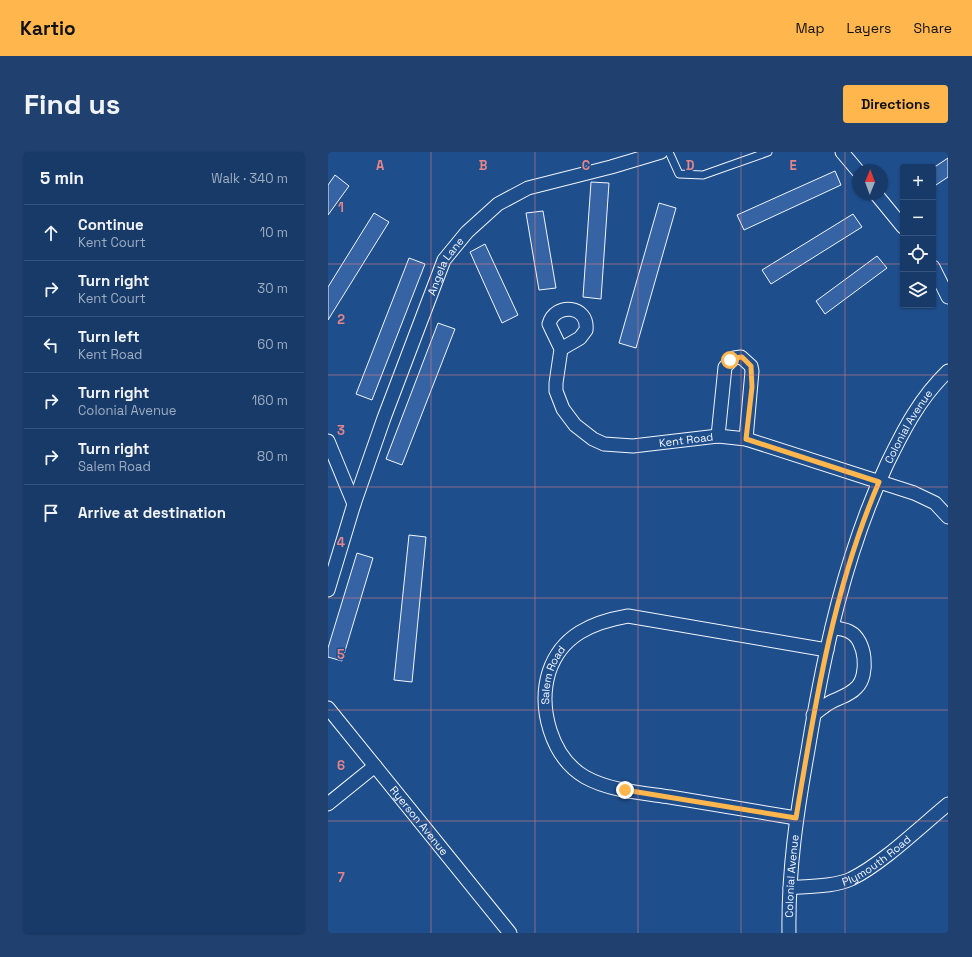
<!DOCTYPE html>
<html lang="en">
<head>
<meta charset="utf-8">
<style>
  body { margin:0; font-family:"Space Grotesk",sans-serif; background:#20416f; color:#f1f3f6 }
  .controls { position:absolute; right:12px; top:12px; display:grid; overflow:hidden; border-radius:4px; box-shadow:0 1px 3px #0004 }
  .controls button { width:36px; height:36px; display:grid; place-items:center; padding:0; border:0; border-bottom:1px solid #36547d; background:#173a69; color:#f1f3f6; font:20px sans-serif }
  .compass { position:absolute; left:524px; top:12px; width:36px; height:36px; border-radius:50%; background:#173a69; box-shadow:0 1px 3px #0004; rotate:1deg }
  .stop { position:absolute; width:12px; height:12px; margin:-9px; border:3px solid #ffb74d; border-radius:50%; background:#fff }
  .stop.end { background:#ffb74d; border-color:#fff; box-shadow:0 1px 4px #0008 }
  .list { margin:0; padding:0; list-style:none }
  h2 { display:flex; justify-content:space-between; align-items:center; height:52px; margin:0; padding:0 16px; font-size:17px }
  h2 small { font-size:13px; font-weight:400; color:#9eadc0 }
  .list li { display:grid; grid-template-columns:26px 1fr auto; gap:12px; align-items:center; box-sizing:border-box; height:56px; padding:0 16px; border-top:1px solid #36547d }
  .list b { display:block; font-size:15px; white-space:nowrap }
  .list p { margin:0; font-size:13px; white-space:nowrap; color:#9eadc0 }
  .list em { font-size:13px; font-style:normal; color:#9eadc0 }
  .icon { flex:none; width:22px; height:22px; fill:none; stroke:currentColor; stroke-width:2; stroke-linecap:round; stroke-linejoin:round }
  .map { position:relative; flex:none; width:620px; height:781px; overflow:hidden; border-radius:4px }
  header { display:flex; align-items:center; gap:24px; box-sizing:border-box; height:56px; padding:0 20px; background:#ffb74d; color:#111 }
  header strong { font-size:19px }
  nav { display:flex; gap:22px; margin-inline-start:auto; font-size:14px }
  .intro { display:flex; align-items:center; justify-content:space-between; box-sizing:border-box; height:96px; padding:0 24px }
  h1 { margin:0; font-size:28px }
  .button { padding:10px 18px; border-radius:4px; background:#ffb74d; color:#111; font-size:14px; font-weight:700 }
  main { display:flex; gap:24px; padding:0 24px }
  aside { flex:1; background:#173a69; border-radius:4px; box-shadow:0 1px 3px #0004 }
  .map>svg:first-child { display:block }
  .building { fill:#3563a3; stroke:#f2f6ff }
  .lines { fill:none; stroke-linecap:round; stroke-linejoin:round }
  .lane-casing { stroke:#f2f6ff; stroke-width:9 }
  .street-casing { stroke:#f2f6ff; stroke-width:15 }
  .lane { stroke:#1f4e8c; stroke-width:7 }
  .street { stroke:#1f4e8c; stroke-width:13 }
  .route { stroke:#ffb74d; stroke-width:5 }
  .grid { fill:none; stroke:#e38589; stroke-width:1; stroke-opacity:0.55 }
  .labels { text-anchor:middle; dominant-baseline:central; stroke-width:3; stroke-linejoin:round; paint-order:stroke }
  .street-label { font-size:11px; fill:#f2f6ff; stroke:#1f4e8c }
  .grid-label { font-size:13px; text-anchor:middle; font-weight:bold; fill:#e38589; stroke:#1f4e8c; stroke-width:3; stroke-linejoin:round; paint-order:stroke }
</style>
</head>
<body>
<header>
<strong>Kartio</strong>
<nav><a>Map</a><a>Layers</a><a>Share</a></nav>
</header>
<div class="intro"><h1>Find us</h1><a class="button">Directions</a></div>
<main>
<aside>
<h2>5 min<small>Walk · 340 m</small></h2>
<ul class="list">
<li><svg class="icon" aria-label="ahead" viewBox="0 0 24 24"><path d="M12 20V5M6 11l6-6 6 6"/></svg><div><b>Continue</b><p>Kent Court</p></div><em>10 m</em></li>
<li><svg class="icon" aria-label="right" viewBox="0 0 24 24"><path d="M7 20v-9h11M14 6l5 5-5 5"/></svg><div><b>Turn right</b><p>Kent Court</p></div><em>30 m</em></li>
<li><svg class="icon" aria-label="left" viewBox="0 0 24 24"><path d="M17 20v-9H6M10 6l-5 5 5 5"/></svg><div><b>Turn left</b><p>Kent Road</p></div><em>60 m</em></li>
<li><svg class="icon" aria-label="right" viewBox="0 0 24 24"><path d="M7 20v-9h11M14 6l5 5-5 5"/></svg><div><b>Turn right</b><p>Colonial Avenue</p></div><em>160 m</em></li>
<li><svg class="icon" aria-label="right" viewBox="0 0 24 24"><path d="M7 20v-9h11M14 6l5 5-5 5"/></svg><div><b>Turn right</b><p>Salem Road</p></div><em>80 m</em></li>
<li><svg class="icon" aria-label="arrive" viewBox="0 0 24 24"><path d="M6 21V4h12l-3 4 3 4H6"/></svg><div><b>Arrive at destination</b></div></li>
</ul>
</aside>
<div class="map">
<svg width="620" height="781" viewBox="0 0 620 781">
  <rect width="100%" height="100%" fill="#1f4e8c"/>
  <g class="building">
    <polygon points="620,6 620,25 605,35 605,16"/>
    <polygon points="507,19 513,33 416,78 409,63"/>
    <polygon points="7,23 21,34 0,63 0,33"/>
    <polygon points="263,30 281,31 273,147 255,145"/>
    <polygon points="331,51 348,56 308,196 291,191"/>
    <polygon points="215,59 228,136 211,138 198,61"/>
    <polygon points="46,61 61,70 0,168 0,135"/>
    <polygon points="525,62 534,75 443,132 434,118"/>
    <polygon points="157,92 190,163 174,171 142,100"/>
    <polygon points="549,104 559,116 497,162 488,149"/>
    <polygon points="81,106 97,112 44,248 28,242"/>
    <polygon points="110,171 127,177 74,313 58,307"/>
    <polygon points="81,383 98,385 84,530 66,528"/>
    <polygon points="29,401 45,406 14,509 0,505 0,496"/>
  </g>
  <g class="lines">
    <defs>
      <polyline id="lane" points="341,0 351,22 375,23 440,0"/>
      <g id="street">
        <polyline points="514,0 530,19"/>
        <polyline points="548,42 575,75"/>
        <polyline points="605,115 620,145"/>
        <path id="s1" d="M233 197 252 186 258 178C261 153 227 150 221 172L233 197 228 231V239L235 257 247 273 265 287 276 292 305 294 390 284 418 287 586 341 607 351 620 365"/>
        <polyline points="390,284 397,215 406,206 413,205 423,214 424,219 418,287"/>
        <polyline points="0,289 26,352"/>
        <path id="s2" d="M0 438 26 352 56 266 116 108 139 80 170 52 200 36 283 15 333 0"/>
        <path id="s3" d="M0 556 182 781"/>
        <path d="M485 563C492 558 498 552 505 549 514 545 523 542 529 535 541 523 538 488 522 480 517 477 510 477 504 475"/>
        <polyline points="0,652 47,614"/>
        <path id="s4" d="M468 666C426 659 384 652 342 645 315 641 282 639 257 625 223 605 210 556 221 520 233 483 265 470 300 464L499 498"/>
        <path id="s5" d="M462 736C481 734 505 735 523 727 554 712 592 675 620 652"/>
        <path id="s6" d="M461 781C460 719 469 659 480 598 496 500 517 402 559 312 576 277 592 246 620 219"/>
      </g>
    </defs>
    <use href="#lane" class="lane-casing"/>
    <use href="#street" class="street-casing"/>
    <use href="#lane" class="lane"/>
    <use href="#street" class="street"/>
  </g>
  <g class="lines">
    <path class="route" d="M297 638 468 666C487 552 505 437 551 330L418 287 424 235 423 214 414 205 406 206 402 208"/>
  </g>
  <path class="grid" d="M103 0V781M207 0V781M310 0V781M413 0V781M517 0V781M0 112H575M605 112H620M0 223H620M0 335H620M0 446H620M0 558H620M0 669H620"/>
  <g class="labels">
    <g class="street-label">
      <text stroke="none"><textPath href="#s2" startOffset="345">Angela Lane</textPath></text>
      <text stroke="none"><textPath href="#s6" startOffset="525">Colonial Avenue</textPath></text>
      <text stroke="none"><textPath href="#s1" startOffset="316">Kent Road</textPath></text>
      <text stroke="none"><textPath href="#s4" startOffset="332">Salem Road</textPath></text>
      <text stroke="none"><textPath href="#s3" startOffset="145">Ryerson Avenue</textPath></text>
      <text stroke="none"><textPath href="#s5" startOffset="93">Plymouth Road</textPath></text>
      <text stroke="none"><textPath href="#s6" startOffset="57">Colonial Avenue</textPath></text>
    </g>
  </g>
  <g class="grid-label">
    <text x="52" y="18">A</text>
    <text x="155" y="18">B</text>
    <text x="258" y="18">C</text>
    <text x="362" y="18">D</text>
    <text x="465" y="18">E</text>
    <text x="13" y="60">1</text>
    <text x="13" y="172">2</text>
    <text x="13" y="283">3</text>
    <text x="13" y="395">4</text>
    <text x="13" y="507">5</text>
    <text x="13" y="618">6</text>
    <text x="13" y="730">7</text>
  </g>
</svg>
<div class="controls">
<button>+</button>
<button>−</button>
<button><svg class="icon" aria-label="locate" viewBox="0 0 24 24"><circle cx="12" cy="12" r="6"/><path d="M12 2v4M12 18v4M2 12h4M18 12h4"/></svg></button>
<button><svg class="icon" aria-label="layers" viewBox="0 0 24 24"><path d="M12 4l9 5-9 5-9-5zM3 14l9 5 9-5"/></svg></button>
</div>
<svg class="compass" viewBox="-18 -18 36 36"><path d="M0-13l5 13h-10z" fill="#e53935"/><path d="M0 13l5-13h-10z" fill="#9eadc0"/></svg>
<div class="stop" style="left:402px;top:208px"></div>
<div class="stop end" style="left:297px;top:638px"></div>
</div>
</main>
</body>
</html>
